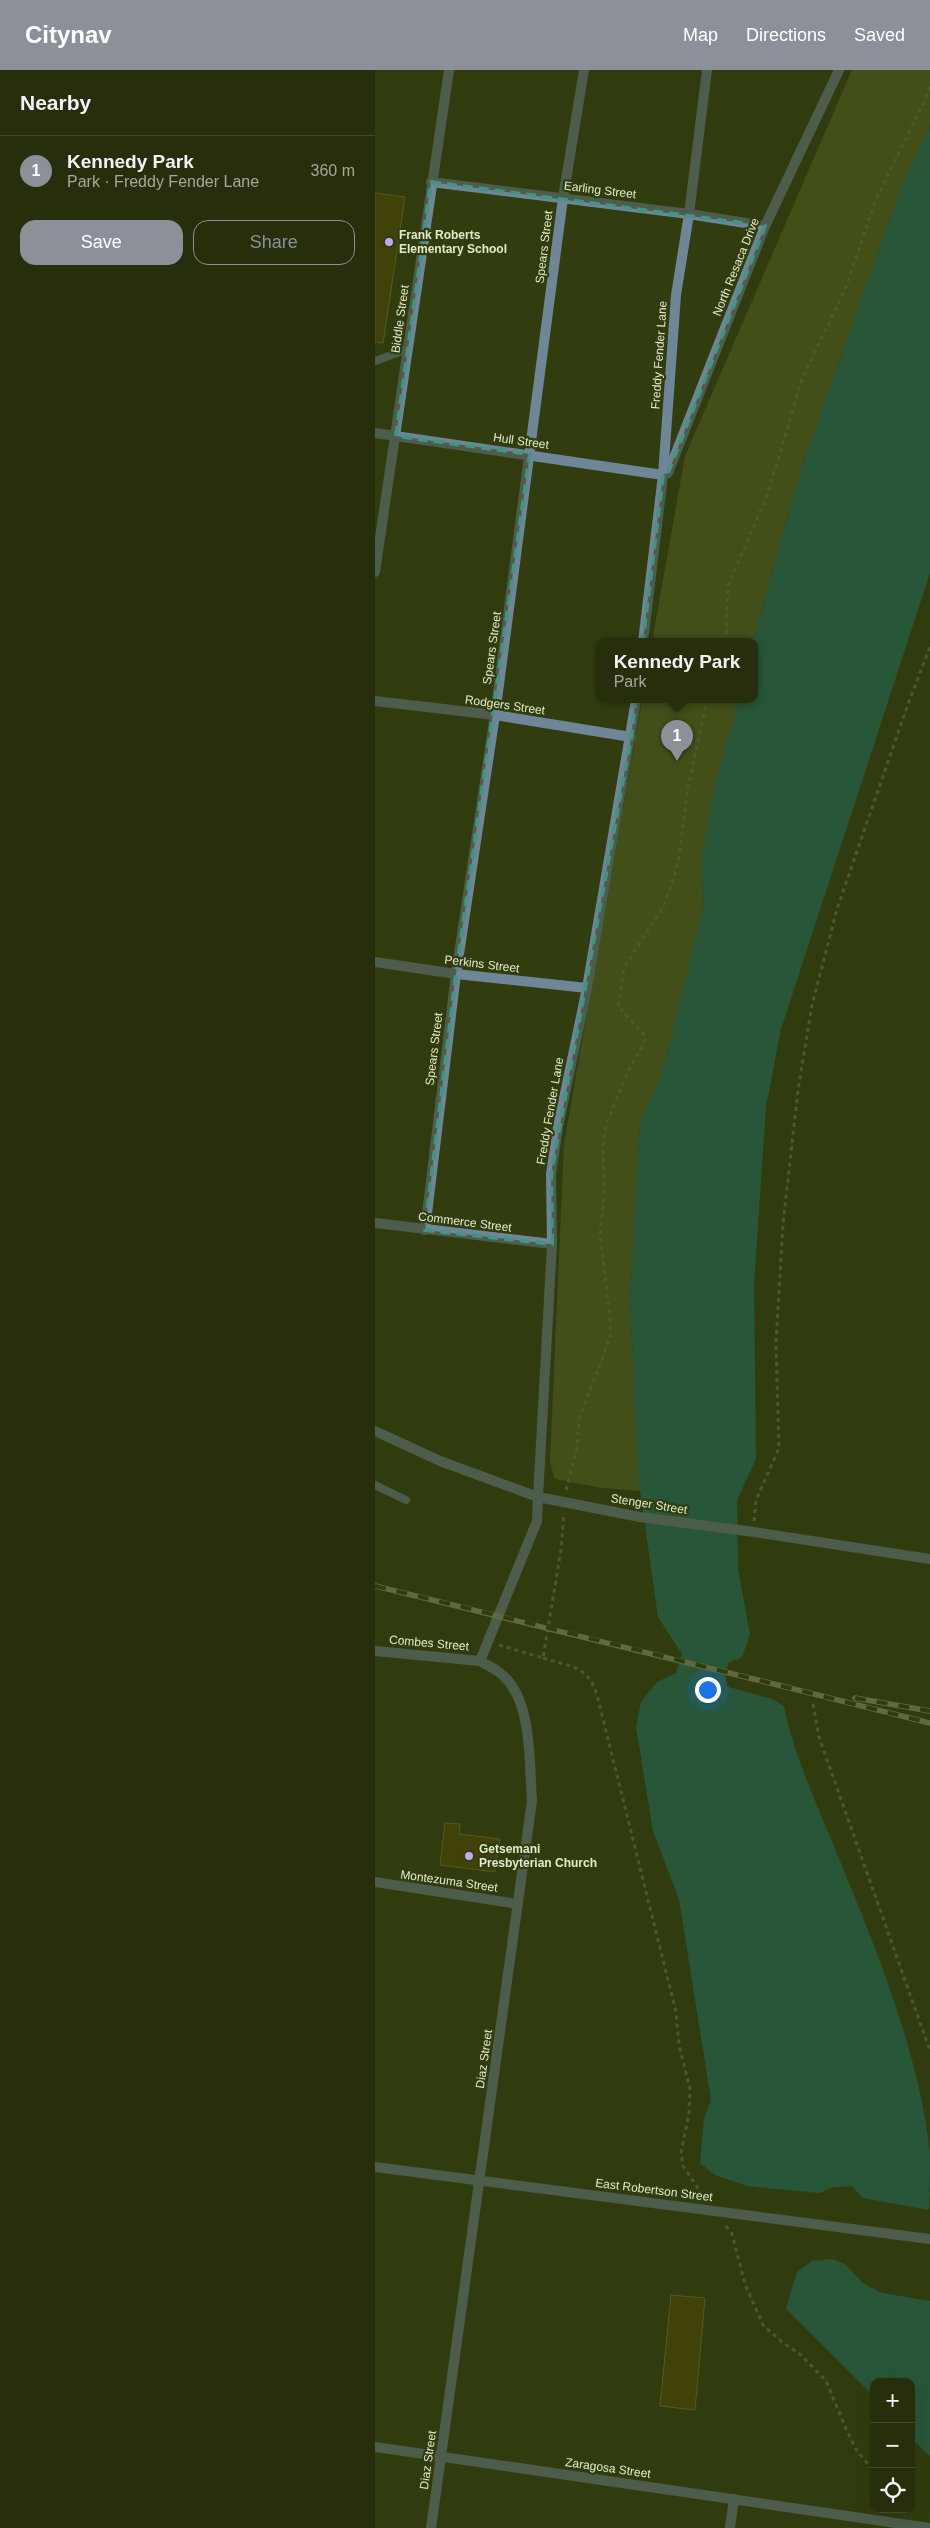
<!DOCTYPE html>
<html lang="en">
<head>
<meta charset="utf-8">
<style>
  body { margin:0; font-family:Arial,sans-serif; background:#2e3614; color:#f1f3f6 }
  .controls { position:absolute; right:15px; bottom:15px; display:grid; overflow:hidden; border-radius:10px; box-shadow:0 5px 20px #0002 }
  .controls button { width:45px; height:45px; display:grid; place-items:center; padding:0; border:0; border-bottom:1px solid #424a2c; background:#262e0b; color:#f1f3f6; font:25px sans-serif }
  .you { position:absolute; left:332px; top:1619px; width:18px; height:18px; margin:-12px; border:4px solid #fff; border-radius:50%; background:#1a73e8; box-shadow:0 0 0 8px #1a73e833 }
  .badge { display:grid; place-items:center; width:32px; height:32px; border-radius:50%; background:#8c9099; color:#fff; font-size:16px; font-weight:700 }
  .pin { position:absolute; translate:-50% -41px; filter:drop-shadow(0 1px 2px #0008) }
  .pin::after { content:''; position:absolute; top:26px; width:18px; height:15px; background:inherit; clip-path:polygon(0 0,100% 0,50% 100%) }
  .popup { position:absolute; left:221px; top:568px; width:162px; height:65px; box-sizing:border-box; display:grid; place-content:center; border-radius:10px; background:#262e0b; filter:drop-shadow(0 1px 4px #0005); font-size:16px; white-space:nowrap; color:#a4a89d }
  .popup b { font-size:19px; color:#f1f3f6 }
  .popup::after { content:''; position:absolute; left:50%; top:100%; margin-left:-10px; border:10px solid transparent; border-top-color:#262e0b }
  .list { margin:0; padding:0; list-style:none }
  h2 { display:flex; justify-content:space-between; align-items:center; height:65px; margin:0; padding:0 20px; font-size:21px }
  h2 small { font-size:16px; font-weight:400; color:#a4a89d }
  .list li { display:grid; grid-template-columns:32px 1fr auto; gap:15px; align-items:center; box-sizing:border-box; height:70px; padding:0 20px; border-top:1px solid #424a2c }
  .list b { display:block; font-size:19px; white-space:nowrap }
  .list p { margin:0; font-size:16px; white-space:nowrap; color:#a4a89d }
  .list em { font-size:16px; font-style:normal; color:#a4a89d }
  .actions { display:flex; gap:10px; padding:15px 20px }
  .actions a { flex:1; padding:11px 0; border:1px solid #8c9099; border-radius:15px; text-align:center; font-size:18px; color:#8c9099 }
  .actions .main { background:#8c9099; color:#fff }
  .icon { flex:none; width:28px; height:28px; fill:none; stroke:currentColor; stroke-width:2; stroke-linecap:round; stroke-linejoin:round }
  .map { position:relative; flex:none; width:555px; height:2458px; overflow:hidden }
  header { display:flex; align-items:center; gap:30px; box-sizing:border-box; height:70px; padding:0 25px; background:#8c9099; color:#fff }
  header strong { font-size:24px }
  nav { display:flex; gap:28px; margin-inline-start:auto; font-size:18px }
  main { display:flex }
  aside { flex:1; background:#262e0b }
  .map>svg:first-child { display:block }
  .green { fill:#576627 }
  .water { fill:#1c766a }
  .building { fill:#524a02; stroke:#857c3b }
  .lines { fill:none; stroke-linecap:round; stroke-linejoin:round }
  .path { stroke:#6f7a51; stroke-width:3; stroke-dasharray:4 4; stroke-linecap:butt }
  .service { stroke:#6f8698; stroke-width:8 }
  .minor { stroke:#6f8698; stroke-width:10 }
  .tertiary { stroke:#6f8698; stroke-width:10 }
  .rail-casing { stroke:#99a37d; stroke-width:5.5 }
  .rail { stroke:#323d0f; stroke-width:4; stroke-dasharray:11; stroke-linecap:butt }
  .marked { fill:none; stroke:#449385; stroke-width:4; stroke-dasharray:10 6; stroke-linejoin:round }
  .poi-dot { fill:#c4a7f2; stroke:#323d0f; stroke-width:2 }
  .labels { text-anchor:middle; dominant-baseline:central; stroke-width:4.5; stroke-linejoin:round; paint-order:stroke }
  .street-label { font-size:12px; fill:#e1ebcb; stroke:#323d0f }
  .poi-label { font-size:12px; font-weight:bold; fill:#e1ebcb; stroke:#323d0f; text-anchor:start }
</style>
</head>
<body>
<header>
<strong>Citynav</strong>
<nav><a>Map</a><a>Directions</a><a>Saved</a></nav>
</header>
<main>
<aside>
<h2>Nearby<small></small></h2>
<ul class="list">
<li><span class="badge">1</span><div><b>Kennedy Park</b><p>Park · Freddy Fender Lane</p></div><em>360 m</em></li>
</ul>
<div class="actions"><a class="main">Save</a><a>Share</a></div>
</aside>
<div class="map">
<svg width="555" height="2458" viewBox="0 0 555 2458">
  <rect width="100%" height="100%" fill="#323d0f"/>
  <g class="green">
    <polygon points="477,0 555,0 555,56 527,115 425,402 378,572 277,572 310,386"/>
    <polygon points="267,630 364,630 326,790 329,833 288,1001 265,1053 255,1231 265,1421 227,1418 180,1409 175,1392 189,1074"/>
  </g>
  <g class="water">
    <path d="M555 56V503L406 959 391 1037 379 1214 381 1389 362 1430 363 1499 375 1565 367 1587 353 1593 350 1616 397 1629 409 1636C419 1686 441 1732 460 1779 500 1876 543 1978 555 2083 555 2102 555 2121 554 2140L488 2128 477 2116 459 2117 444 2123 372 2116 340 2105 325 2093 329 2049 336 2030 304 1829 278 1761 261 1657 266 1632 282 1612 301 1603 307 1584 283 1547 264 1413 255 1231 260 1138 265 1053 288 1001 329 833 326 790 341 711 364 630H380L378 572 425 402 527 115Z"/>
    <polygon points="458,2189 471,2195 489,2214 507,2223 555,2231 555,2386 536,2368 536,2312 499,2312 499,2326 411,2239 422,2202 437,2191"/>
  </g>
  <g class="building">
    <polygon points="0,123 30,127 8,273 0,272"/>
    <polygon points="70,1753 85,1754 84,1764 125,1769 120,1802 65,1795"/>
    <polygon points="296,2225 330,2228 320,2340 285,2336"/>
  </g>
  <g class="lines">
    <g class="path">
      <polyline points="352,572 351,551 353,516 392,426 427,309 471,217 501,129 551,28 555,15"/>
      <polyline points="191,1420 202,1379 204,1349 235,1268 235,1247 225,1164 229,1128 228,1071 232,1052 255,997 269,974 270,966 265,960 243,936 249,898 288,837 298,811 304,787 313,717 332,630"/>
      <polyline points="379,1451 381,1430 404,1378 401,1273 408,1154 423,1020 437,935 462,839 533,634 555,577"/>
      <polyline points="124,1575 168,1588 186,1480 189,1443"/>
      <path d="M168 1588C195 1597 213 1595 222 1625L301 1942 304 1975 315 2019 314 2043 306 2083 308 2096 329 2127"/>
      <polyline points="438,1634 444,1667 555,1981"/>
      <polyline points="351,2156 357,2164 370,2214 388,2255 407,2272 426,2285 451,2311 472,2361 482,2381 499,2401"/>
    </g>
    <g class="service">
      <polyline points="0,291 33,279"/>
      <polyline points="0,1415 31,1430"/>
    </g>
    <g class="minor">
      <polyline points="56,112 314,144 390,156"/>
      <polyline points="0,363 288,405 293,403 390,156 464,0"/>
      <polyline points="0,502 74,0"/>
      <polyline points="268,572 288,405 301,225 314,144 332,0"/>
      <polyline points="0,631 120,645 256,667"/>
      <polyline points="0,892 81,904 212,918"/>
      <polyline points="0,1153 177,1174"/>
      <polyline points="50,1160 81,904 120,645 188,128 209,0"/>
      <polyline points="163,1427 177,1174 176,1104 183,1057 212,918 261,630"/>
      <polyline points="0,1812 143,1834"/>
      <polyline points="0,2377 555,2458"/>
      <path d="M56 2458 157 1731C154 1693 158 1628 125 1603 119 1598 112 1595 105 1591"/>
      <polyline points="355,2458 359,2429"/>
    </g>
    <g class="tertiary">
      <polyline points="0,1361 65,1391 163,1427 265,1447 379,1462 555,1489"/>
      <polyline points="0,1581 105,1591 162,1451 163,1427"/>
      <polyline points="0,2097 555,2169"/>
    </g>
    <defs>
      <g id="rail">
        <path d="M0 1516C185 1560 370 1607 555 1653"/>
        <polyline points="480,1628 555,1641"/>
      </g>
    </defs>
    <use href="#rail" class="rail-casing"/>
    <use href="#rail" class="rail"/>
  </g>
  <path d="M0 0H555V2458H0ZM56 112 390 156 293 403 288 405 256 667 176 1104 177 1174 50 1160 81 904 155 384 21 366Z" fill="#323d0f" fill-opacity=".55" fill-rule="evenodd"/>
  <path class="marked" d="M56 112 390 156 293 403 288 405 256 667 176 1104 177 1174 50 1160 81 904 155 384 21 366Z"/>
  <g class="poi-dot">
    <circle cx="14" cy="172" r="5"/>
    <circle cx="94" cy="1786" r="5"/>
  </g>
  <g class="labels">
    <g class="street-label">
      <text transform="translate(225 120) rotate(7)">Earling Street</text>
      <text transform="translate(169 177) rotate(-83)">Spears Street</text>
      <text transform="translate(361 197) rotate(-68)">North Resaca Drive</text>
      <text transform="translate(25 249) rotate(-82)">Biddle Street</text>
      <text transform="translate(284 285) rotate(-86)">Freddy Fender Lane</text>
      <text transform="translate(146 371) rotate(8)">Hull Street</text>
      <text transform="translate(117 578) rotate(-82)">Spears Street</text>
      <text transform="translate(130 635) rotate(8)">Rodgers Street</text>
      <text transform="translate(107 894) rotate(7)">Perkins Street</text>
      <text transform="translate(59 979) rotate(-83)">Spears Street</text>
      <text transform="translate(175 1041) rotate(-80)">Freddy Fender Lane</text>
      <text transform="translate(90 1152) rotate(7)">Commerce Street</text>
      <text transform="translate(274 1434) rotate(9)">Stenger Street</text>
      <text transform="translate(54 1573) rotate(5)">Combes Street</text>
      <text transform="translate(74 1811) rotate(8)">Montezuma Street</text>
      <text transform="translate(109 1989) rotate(-82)">Diaz Street</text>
      <text transform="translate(279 2120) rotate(7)">East Robertson Street</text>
      <text transform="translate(53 2390) rotate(-82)">Diaz Street</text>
      <text transform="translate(233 2398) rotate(8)">Zaragosa Street</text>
    </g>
    <g class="poi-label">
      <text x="24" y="165">Frank Roberts<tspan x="24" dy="14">Elementary School</tspan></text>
      <text x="104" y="1779">Getsemani<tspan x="104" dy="14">Presbyterian Church</tspan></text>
    </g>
  </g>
</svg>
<div class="controls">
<button>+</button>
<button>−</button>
<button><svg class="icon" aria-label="locate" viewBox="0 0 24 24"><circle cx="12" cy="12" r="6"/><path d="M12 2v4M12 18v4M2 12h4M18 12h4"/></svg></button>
</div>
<div class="you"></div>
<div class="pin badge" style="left:302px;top:691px">1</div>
<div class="popup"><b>Kennedy Park</b>Park</div>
</div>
</main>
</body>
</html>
